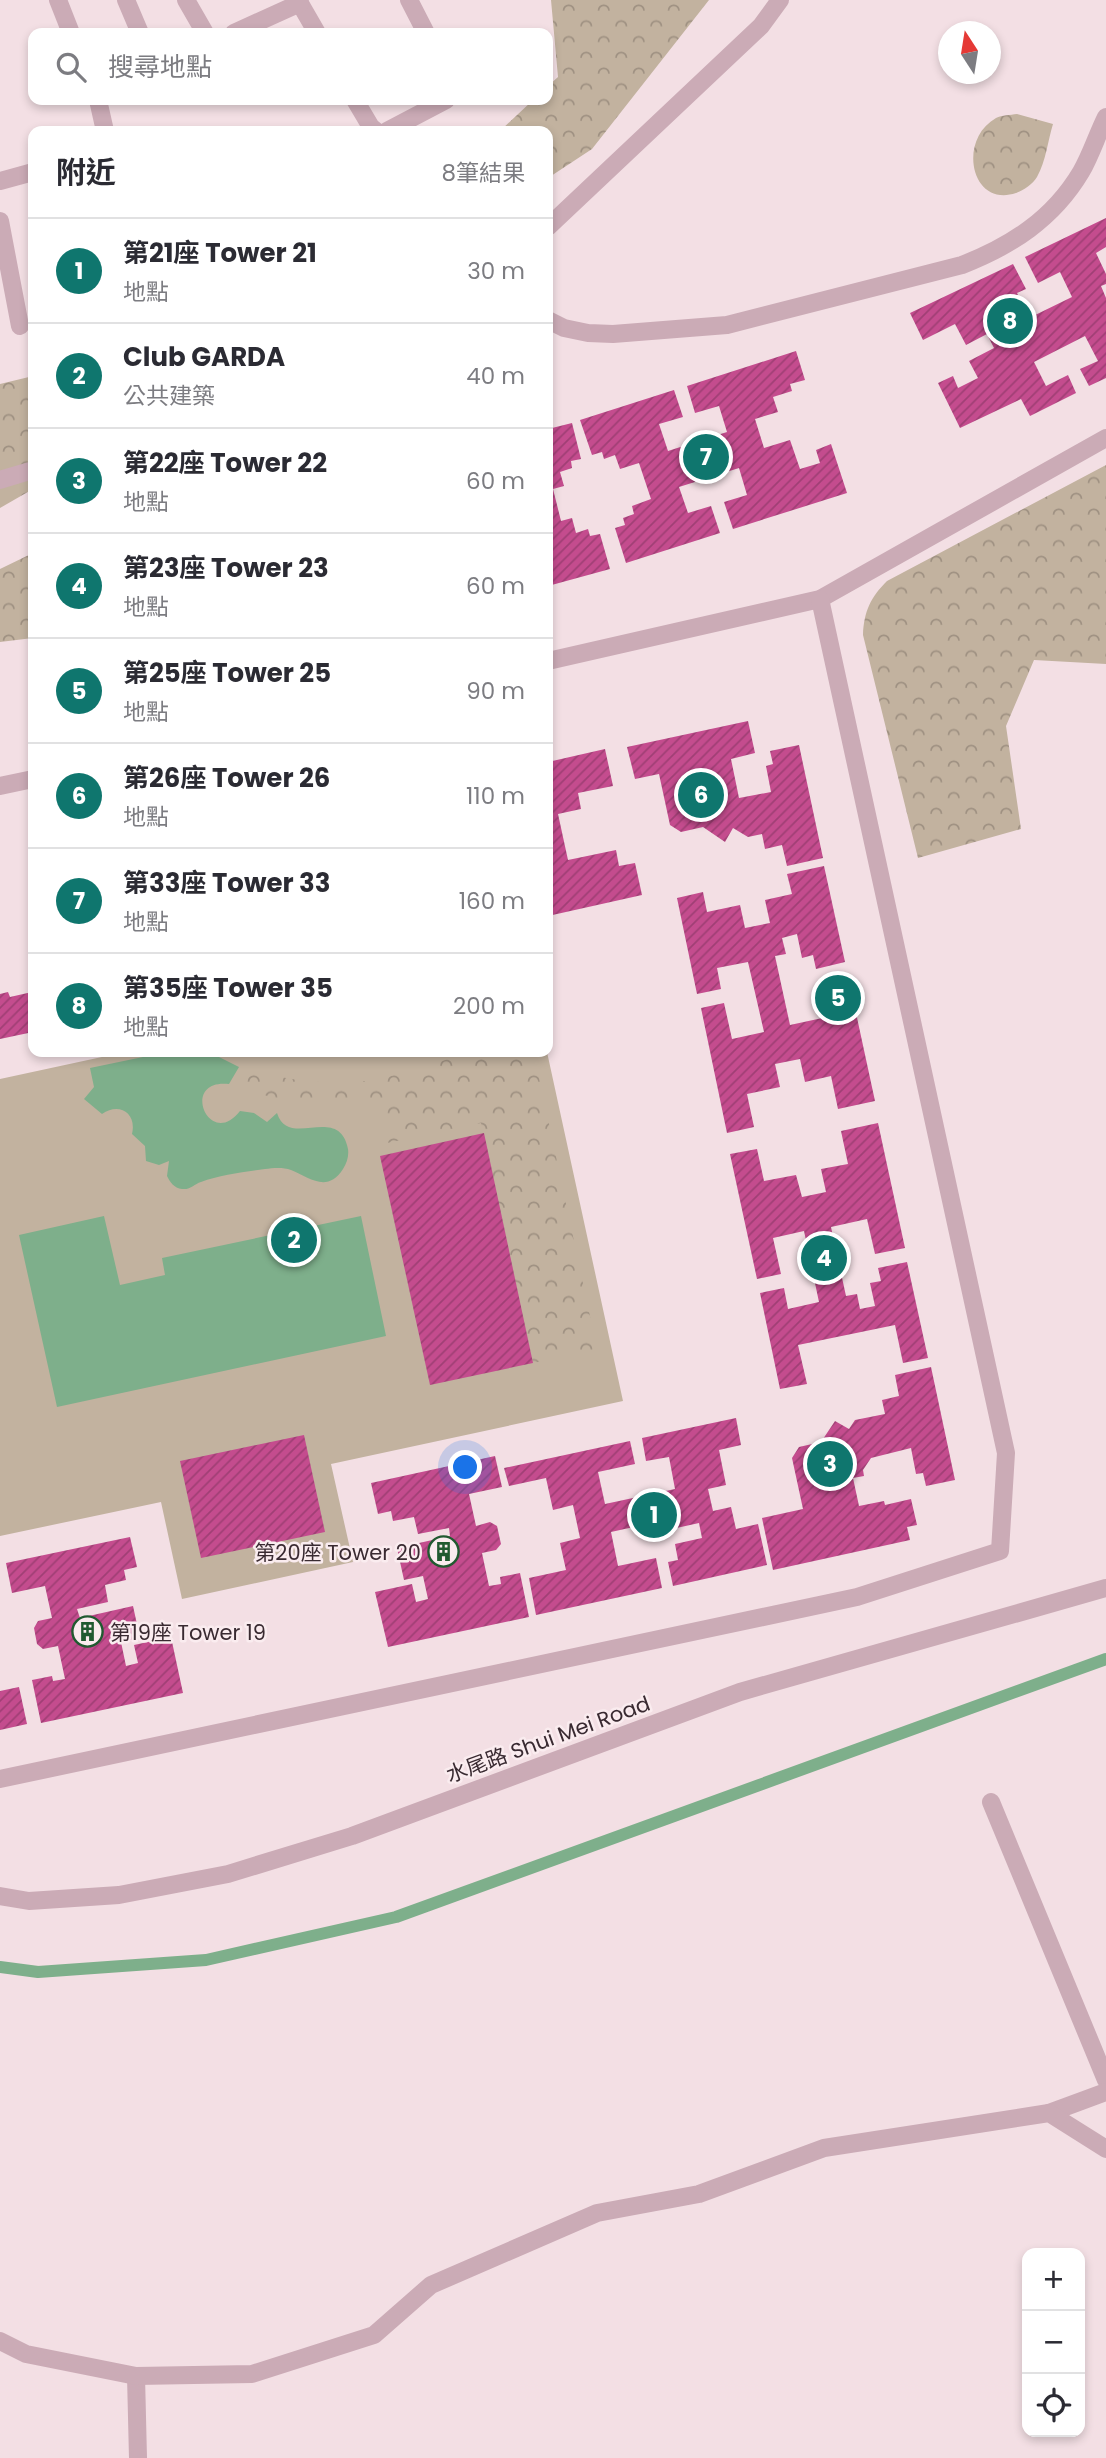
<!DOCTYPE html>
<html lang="zh-TW">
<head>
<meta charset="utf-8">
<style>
  body { margin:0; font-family:Poppins,"Noto Sans TC",sans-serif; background:#f7f7f7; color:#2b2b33 }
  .controls { position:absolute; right:21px; bottom:21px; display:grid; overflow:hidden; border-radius:14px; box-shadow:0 4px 10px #0003 }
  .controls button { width:63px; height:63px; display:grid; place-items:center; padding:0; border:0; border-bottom:2px solid #e1e1e2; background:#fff; color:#2b2b33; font:35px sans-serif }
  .compass { position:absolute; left:938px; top:21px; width:63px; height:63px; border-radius:50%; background:#fff; box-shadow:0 4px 10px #0003; rotate:348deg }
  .you { position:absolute; left:466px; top:1468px; width:24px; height:24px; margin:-18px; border:5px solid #fff; border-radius:50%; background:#1a73e8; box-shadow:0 0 0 10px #1a73e833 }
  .badge { display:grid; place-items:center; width:46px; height:46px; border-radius:50%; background:#0f766e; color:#fff; font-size:23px; font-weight:700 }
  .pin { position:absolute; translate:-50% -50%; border:4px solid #fff; box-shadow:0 2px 7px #0006 }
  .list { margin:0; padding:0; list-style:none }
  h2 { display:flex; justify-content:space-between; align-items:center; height:91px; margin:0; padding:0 28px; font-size:30px }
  h2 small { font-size:23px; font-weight:400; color:#7c7c81 }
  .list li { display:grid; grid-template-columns:46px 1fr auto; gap:21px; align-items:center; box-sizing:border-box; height:105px; padding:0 28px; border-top:2px solid #e1e1e2 }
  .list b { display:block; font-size:26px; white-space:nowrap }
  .list p { margin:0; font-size:23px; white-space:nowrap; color:#7c7c81 }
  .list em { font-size:23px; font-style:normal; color:#7c7c81 }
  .icon { flex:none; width:38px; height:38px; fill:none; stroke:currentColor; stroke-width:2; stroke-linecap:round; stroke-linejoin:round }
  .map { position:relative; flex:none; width:1106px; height:2458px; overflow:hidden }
  .search { position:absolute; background:#fff; box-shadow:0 4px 10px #0003; left:28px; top:28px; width:525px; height:77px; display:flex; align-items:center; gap:18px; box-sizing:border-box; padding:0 24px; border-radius:14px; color:#7c7c81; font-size:26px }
  .panel { position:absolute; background:#fff; box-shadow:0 4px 10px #0003; left:28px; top:126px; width:525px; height:931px; border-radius:14px }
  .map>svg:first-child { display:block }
  .grass { fill:#c2b29f }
  .forest { fill:url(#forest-crowns) }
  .water { fill:#7eaf8b }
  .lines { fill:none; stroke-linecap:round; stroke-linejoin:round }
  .stream { stroke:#7eaf8b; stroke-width:12 }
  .building { fill:url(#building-hatch) }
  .service { stroke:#cbabb6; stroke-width:18 }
  .minor { stroke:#cbabb6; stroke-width:18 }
  .labels { text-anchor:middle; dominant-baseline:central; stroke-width:5; stroke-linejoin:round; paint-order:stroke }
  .poi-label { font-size:21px; fill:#392a31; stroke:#faecef; text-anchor:end }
  .street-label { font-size:21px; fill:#392a31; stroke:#faecef }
</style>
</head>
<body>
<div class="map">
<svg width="1106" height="2458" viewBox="0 0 1106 2458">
  <defs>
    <pattern id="forest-crowns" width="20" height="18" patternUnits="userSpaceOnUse" patternTransform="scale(1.75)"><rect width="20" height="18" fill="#c2b29f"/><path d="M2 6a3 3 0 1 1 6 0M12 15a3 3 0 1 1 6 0" fill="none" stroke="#9f9182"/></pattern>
    <pattern id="building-hatch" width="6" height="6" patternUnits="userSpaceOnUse" patternTransform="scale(1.75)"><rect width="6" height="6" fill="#c44c8e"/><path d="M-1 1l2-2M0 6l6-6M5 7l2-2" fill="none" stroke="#a03f75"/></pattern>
  </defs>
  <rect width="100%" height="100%" fill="#f3dfe4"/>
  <polygon class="grass" points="125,1052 547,1052 623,1401 331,1464 353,1562 182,1599 161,1502 0,1536 0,1079"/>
  <g class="forest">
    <polygon points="551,0 709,0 592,149 548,178 548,131 500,131 533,100 548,100 548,86 558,77"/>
    <path d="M1017 114 1053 124C1048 140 1046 161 1037 177 1033 184 1024 190 1016 193 971 208 957 140 996 118 1002 115 1010 115 1017 114Z"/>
    <polygon points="33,376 33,489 0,508 0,384"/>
    <path d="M1106 465V664L1034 660 1006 726 1021 829 918 858 863 635C864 611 871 597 887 581Z"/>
    <polygon points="33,553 33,638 0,642 0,569"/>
    <path d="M470 1052H527L536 1063 597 1349 533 1363 481 1123 387 1143 377 1100C322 1109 281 1103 229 1084L239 1067C282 1079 326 1087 372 1080 405 1074 438 1062 470 1052Z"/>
  </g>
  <g class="water">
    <path d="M167 1052H218L219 1057 239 1067 229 1084C179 1078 209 1151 240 1111L254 1113 267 1122 277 1113C288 1150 339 1103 348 1149 349 1156 347 1163 343 1169 327 1194 309 1177 291 1170 283 1167 273 1168 265 1169 245 1172 220 1175 201 1182 194 1184 191 1190 182 1189 174 1188 170 1182 167 1176L169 1161 159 1165 146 1161 145 1146 132 1134C137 1113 119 1102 102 1114L84 1099 94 1087 90 1068Z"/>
    <polygon points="104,1216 120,1285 165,1275 162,1258 361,1216 386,1336 57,1407 19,1235"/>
  </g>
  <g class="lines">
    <polyline class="stream" points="0,1967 38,1972 206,1960 396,1917 1106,1659"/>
  </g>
  <g class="building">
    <polygon points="1106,218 1106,247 1096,253 1106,274 1106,284 1101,286 1106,298 1106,378 1089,386 1080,369 1098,361 1085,336 1034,362 1046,386 1068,375 1076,393 1030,416 1021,399 960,428 938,383 953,376 958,388 978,378 969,361 994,348 987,334 966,345 955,324 923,340 910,313 1013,264 1026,289 1017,293 1029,318 1072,297 1060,272 1038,283 1025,257"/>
    <polygon points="796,351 805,380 790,384 792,391 773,397 778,412 755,419 764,448 790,440 800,469 820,463 816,450 831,444 847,493 733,529 724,502 747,495 739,468 679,487 688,513 711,506 720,533 626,563 615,528 625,525 623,518 634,514 632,506 651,499 639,463 620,469 615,455 604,459 602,452 592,455 580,420 674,390 683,417 659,424 668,451 727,432 719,406 695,413 687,386"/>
    <polygon points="572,423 581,459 571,461 572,468 560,472 564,486 553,489 561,521 572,518 576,533 588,529 590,536 600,534 610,569 548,586 548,429"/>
    <polygon points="748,721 755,753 731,759 739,798 771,792 766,766 773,764 770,751 799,745 823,858 787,866 782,845 765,849 762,834 748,837 733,828 725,842 703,827 681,832 670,825 659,774 635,779 627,747"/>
    <polygon points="605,749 613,786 578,793 581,809 558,814 568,860 616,850 619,866 635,863 642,895 548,916 548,762"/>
    <polygon points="824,866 845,962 816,969 813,955 802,958 797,934 782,938 786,954 775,956 790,1025 827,1017 819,982 848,976 875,1101 838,1109 831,1076 805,1082 800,1059 775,1064 780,1087 747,1094 754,1127 727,1133 701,1008 724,1003 732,1039 764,1032 748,962 717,968 721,989 697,994 677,898 703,892 707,912 740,905 745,928 770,923 765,900 792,894 787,874"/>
    <polygon points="8,992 10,997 32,992 33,1032 0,1039 0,994"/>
    <polygon points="878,1123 905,1248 875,1254 867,1219 831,1227 846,1296 857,1294 860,1309 875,1306 870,1283 881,1281 878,1268 907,1262 928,1358 903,1363 895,1325 798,1345 807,1384 780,1389 760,1293 784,1288 788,1309 819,1302 804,1231 773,1238 781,1274 757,1279 730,1154 757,1149 764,1181 796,1175 802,1197 826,1192 821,1169 848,1164 841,1131"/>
    <polygon points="484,1133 533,1363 430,1385 380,1156"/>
    <polygon points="931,1367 955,1480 926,1486 923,1473 916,1474 911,1448 871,1458 863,1470 864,1476 853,1478 859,1506 884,1501 885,1505 911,1499 917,1525 907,1527 910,1540 773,1570 762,1518 803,1509 792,1458 799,1447 821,1442 835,1421 849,1429 855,1420 885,1414 882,1400 899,1396 895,1375"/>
    <polygon points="736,1418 741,1445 719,1450 726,1485 708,1489 713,1511 731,1507 736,1529 758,1524 767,1565 673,1586 668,1562 678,1560 675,1544 702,1538 699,1523 672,1529 670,1519 611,1532 618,1566 656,1558 662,1588 536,1615 529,1578 566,1570 560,1543 580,1538 573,1505 553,1510 546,1478 509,1486 504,1468 630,1441 635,1464 598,1472 605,1504 675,1489 669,1457 646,1461 642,1438"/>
    <polygon points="304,1435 325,1532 201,1558 180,1461"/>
    <polygon points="495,1456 502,1487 469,1494 476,1526 490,1522 497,1526 501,1544 496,1550 482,1553 489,1586 501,1584 500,1577 520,1573 529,1617 388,1647 375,1592 412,1584 416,1602 428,1599 423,1576 404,1580 397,1548 450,1536 449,1528 418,1534 414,1517 393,1521 391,1511 378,1514 371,1483"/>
    <polygon points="130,1537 137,1567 124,1570 126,1580 105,1585 108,1602 77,1609 80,1618 133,1606 140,1638 121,1642 126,1666 138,1663 134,1645 171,1637 183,1693 41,1723 32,1680 52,1676 53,1681 65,1679 58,1646 43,1649 37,1644 34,1628 38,1621 52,1618 45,1586 12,1593 6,1563"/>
    <polygon points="19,1687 27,1724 0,1730 0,1691"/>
  </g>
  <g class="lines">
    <g class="service">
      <polyline points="58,0 71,33"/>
      <polyline points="126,0 140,33"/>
      <polyline points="186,0 205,33"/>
      <polyline points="298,0 317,33"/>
      <polyline points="409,0 426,33"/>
      <polyline points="234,33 300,3"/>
      <polyline points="98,100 105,131"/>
      <polyline points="355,100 371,127 376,131"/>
      <polyline points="387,131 446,100"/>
      <polyline points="0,181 33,172"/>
      <polyline points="0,221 20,326"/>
      <path d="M548 320 564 328 588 333 613 334 727 325 962 265C1011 246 1053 219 1081 172 1091 155 1097 135 1106 117"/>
      <polyline points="991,1802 1106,2080"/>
      <polyline points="1049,2113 1106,2092"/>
      <polyline points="136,2376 138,2458"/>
    </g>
    <g class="minor">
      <polyline points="548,227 761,26 780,0"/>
      <polyline points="0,480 33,470"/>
      <polyline points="548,661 820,599 1106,438"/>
      <polyline points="0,786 33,779"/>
      <polyline points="0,1779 857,1597 1000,1551 1006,1453 820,599"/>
      <polyline points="0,1896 29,1901 119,1895 228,1874 352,1836 740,1692 1106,1588"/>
      <polyline points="0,2341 26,2354 136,2376 252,2374 374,2335 431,2285 597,2213 699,2194 824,2148 1049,2113 1106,2149"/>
    </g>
  </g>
  <defs>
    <symbol id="building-ring" viewBox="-11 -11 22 22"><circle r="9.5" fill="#faecef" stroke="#205a30" stroke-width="1.5"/><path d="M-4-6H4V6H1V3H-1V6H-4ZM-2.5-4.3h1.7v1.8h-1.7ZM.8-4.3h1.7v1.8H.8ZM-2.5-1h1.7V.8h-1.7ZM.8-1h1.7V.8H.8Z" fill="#205a30"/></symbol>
  </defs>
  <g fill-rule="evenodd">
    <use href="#building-ring" x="426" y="1534" width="35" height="35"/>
    <use href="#building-ring" x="70" y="1614" width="35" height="35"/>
  </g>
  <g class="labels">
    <g class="poi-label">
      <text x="421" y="1552">第20座 Tower 20</text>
      <text x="110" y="1632" text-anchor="start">第19座 Tower 19</text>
    </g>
    <g class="street-label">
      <text transform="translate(548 1739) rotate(-20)">水尾路 Shui Mei Road</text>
    </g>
  </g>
</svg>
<div class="controls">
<button>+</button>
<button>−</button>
<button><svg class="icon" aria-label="locate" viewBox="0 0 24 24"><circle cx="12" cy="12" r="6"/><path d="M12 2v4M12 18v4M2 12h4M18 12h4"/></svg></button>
</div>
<svg class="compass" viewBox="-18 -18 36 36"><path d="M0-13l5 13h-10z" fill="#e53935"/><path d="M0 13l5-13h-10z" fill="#7c7c81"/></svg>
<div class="you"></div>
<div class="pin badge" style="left:654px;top:1515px">1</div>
<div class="pin badge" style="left:294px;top:1240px">2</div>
<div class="pin badge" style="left:830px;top:1464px">3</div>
<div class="pin badge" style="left:824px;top:1258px">4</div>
<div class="pin badge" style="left:838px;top:998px">5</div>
<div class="pin badge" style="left:701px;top:795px">6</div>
<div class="pin badge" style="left:706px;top:457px">7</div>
<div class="pin badge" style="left:1010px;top:321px">8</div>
<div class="search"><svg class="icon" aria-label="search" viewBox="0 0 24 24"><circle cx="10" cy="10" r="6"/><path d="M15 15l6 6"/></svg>搜尋地點</div>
<section class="panel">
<h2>附近<small>8筆結果</small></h2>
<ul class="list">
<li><span class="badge">1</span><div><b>第21座 Tower 21</b><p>地點</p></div><em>30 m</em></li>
<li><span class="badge">2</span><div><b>Club GARDA</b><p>公共建築</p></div><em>40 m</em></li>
<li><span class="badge">3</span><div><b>第22座 Tower 22</b><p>地點</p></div><em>60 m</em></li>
<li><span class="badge">4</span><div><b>第23座 Tower 23</b><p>地點</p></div><em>60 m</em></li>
<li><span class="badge">5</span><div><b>第25座 Tower 25</b><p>地點</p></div><em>90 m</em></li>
<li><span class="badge">6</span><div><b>第26座 Tower 26</b><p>地點</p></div><em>110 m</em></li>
<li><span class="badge">7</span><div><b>第33座 Tower 33</b><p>地點</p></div><em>160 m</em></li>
<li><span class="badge">8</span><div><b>第35座 Tower 35</b><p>地點</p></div><em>200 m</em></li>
</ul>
</section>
</div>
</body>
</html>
